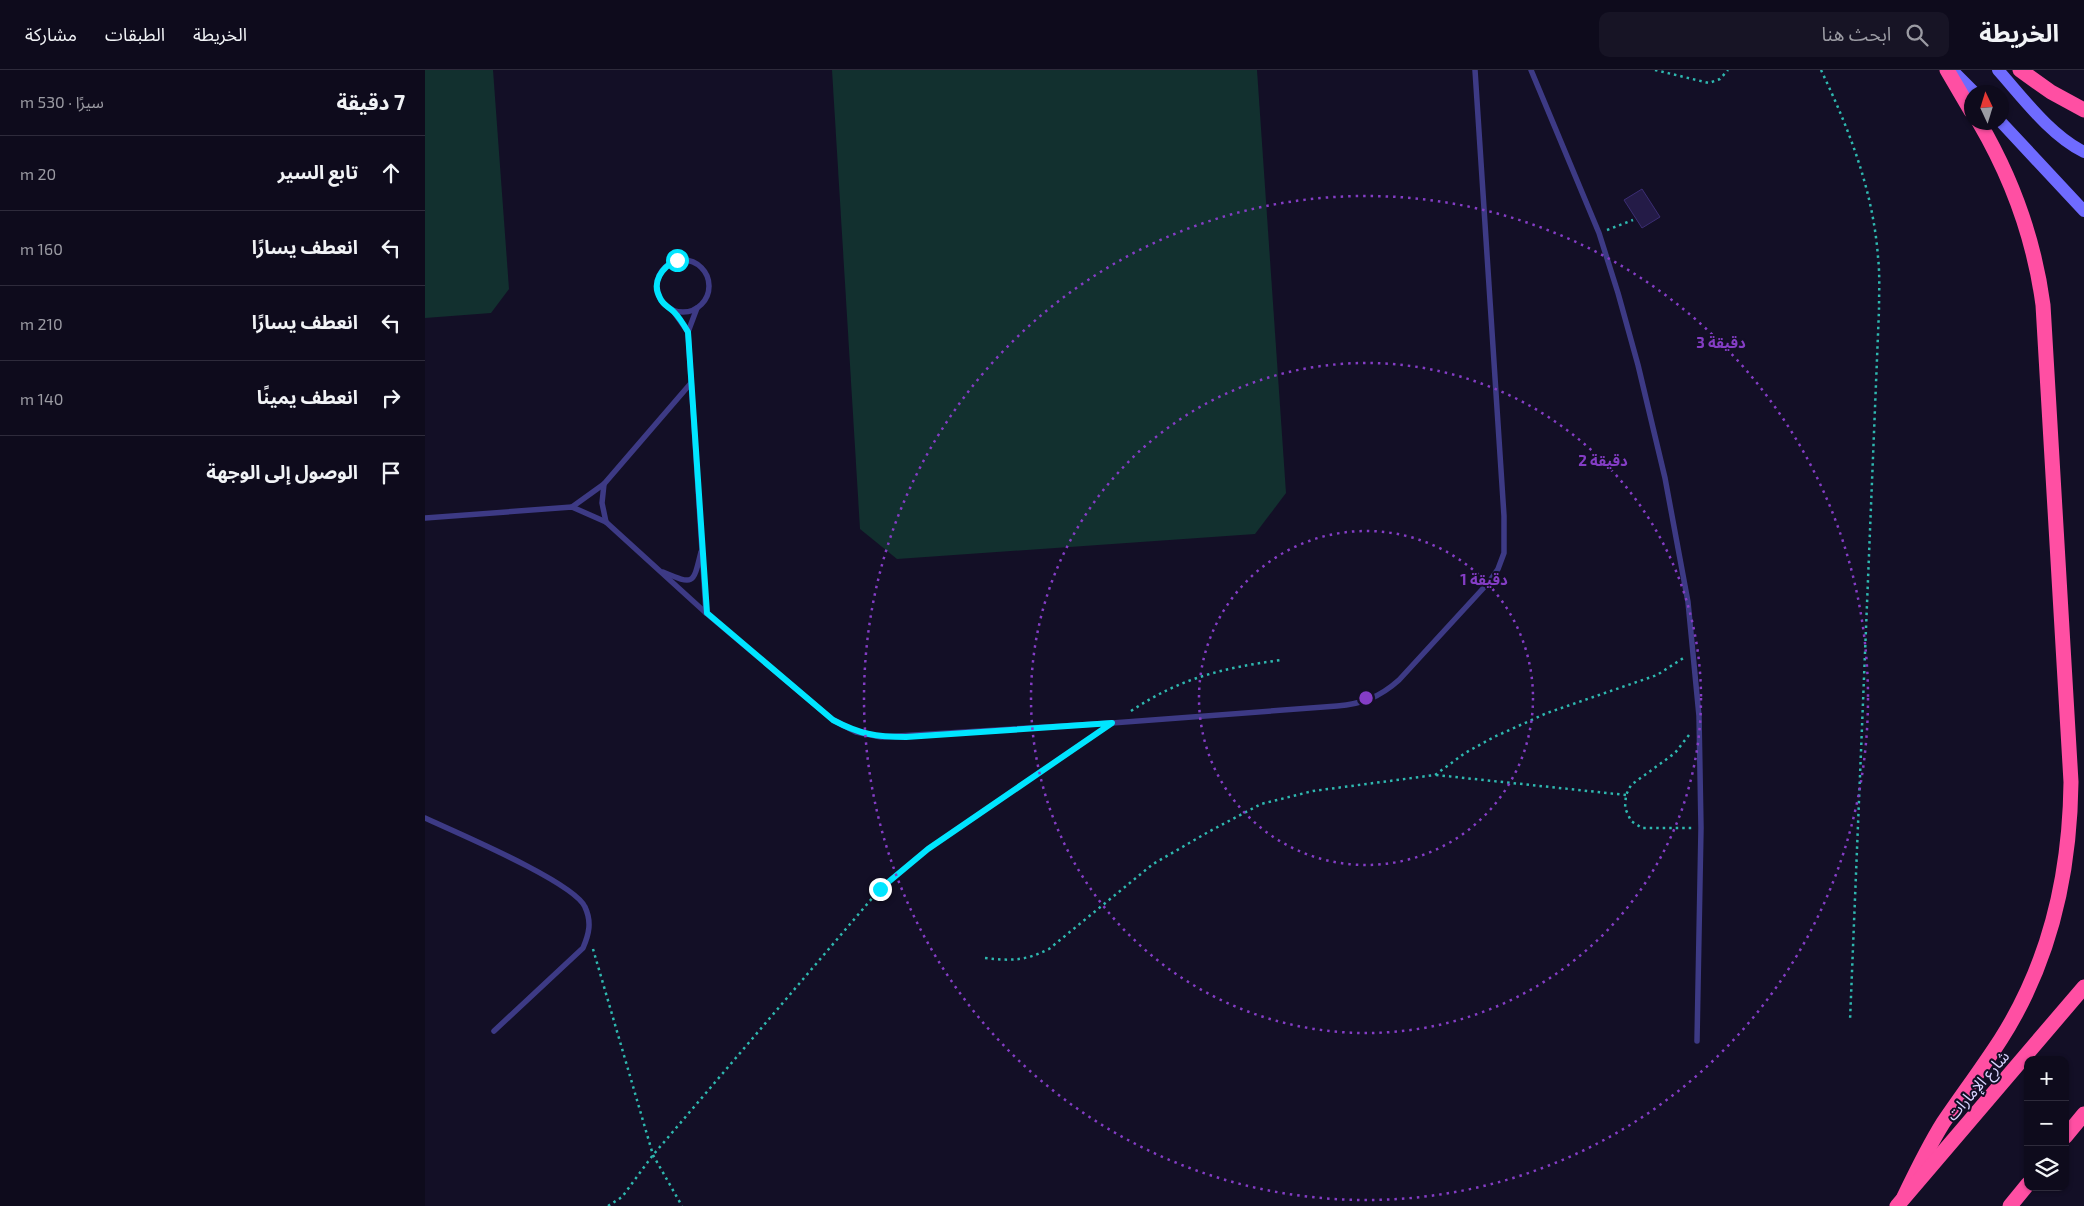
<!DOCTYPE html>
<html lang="ar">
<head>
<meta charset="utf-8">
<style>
  body { margin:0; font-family:"Exo 2","Noto Sans Arabic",sans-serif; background:#171425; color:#f1f3f6; direction:rtl }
  .controls { position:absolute; right:15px; bottom:15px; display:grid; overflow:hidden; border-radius:10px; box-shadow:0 1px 4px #0004 }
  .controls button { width:45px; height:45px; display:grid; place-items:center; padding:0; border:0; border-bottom:1px solid #2e2b3b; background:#0e0b1c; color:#f1f3f6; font:25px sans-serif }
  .compass { position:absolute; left:1539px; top:15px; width:45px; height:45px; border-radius:50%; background:#0e0b1c; box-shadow:0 1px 4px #0004; rotate:356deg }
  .stop { position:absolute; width:15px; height:15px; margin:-11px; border:4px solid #00e5ff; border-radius:50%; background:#fff }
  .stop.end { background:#00e5ff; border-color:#fff; box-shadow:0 1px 5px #0008 }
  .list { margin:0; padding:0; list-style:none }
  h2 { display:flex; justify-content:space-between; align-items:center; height:65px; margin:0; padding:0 20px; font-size:21px }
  h2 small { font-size:16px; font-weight:400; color:#9b9ba3 }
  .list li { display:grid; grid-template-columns:32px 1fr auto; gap:15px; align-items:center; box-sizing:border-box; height:75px; padding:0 20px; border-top:1px solid #2e2b3b }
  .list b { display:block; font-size:19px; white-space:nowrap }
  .list em { font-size:16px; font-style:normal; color:#9b9ba3 }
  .icon { flex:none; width:28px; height:28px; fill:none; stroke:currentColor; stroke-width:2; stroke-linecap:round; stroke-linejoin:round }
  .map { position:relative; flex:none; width:1659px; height:1136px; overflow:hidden; direction:ltr }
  header { display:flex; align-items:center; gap:30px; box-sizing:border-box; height:70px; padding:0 25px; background:#0e0b1c; border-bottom:1px solid #2e2b3b }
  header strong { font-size:24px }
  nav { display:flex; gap:28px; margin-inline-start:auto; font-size:18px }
  .search { width:350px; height:45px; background:#171425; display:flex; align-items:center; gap:12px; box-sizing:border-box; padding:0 18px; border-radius:10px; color:#9b9ba3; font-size:19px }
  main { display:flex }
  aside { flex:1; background:#0e0b1c }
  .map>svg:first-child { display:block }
  .green { fill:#12302f }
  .building { fill:#241b47; stroke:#3b2d73 }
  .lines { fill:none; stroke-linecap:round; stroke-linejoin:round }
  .path { stroke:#2fb8b0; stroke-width:2.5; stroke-dasharray:2.5 4; stroke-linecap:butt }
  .service { stroke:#3d3a85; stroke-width:5.5 }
  .secondary { stroke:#6f6bff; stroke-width:12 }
  .motorway { stroke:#ff4fa3; stroke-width:15 }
  .route { stroke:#00e5ff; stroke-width:6 }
  .ring { fill:none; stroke:#843dc5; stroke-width:2.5; stroke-dasharray:2.5 5 }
  .labels { text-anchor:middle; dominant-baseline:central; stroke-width:4; stroke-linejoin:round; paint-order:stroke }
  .street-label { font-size:16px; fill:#d9d4ff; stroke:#130f26 }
  .centre { fill:#843dc5; stroke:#130f26; stroke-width:2.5 }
  .ring-label { font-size:15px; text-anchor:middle; font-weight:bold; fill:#843dc5; stroke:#130f26; stroke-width:4; stroke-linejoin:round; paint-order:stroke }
</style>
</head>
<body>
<header>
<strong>الخريطة</strong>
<div class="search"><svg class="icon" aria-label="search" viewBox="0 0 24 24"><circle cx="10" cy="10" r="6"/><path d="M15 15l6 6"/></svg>ابحث هنا</div>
<nav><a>الخريطة</a><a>الطبقات</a><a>مشاركة</a></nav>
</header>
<main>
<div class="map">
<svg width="1659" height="1136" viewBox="0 0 1659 1136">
  <rect width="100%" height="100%" fill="#130f26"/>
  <g class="green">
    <polygon points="0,0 68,0 84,219 66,243 0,248"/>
    <polygon points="407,0 832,0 861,423 830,464 472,489 435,459"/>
  </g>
  <polygon class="building" points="1217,119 1235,147 1217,158 1199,130"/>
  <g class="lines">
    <g class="path">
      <polyline points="1230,0 1284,13 1295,9 1303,0"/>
      <path d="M1396 0C1424 59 1448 120 1453 187 1455 204 1454 223 1454 240L1425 951"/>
      <polyline points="1182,160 1208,150"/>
      <path d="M706 641C755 608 798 598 856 590"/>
      <polyline points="1264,665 1250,683 1206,715 1201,725 1200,738 1206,751 1217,758 1267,758"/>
      <polyline points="1011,705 1201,725"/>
      <polyline points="168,879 228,1085 257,1136"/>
      <path d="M560 888C586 891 600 891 624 879L728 794 785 761 836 734 888 721 1010 705 1040 683 1069 667 1122 643 1232 605 1260 587"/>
      <polyline points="183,1136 197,1127 228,1085 455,819 503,779 672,664"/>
    </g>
    <g class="service">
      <polyline points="1106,0 1174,163 1193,223 1213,295 1240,408 1263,532 1274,646 1276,758 1272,971"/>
      <circle cx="258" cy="216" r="26"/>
      <polyline points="272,238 263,262 281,543"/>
      <polyline points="248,241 263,262"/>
      <polyline points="179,414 177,433 181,452"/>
      <polyline points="147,437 179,414 266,313"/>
      <path d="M0 448 147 437 181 452 281 543 408 650 431 662 456 667 687 653 912 636C937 634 955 627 974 610L1064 512 1073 499 1079 483V446L1050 0"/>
      <path d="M238 502C269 515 268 515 276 482"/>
      <path d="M0 748C30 762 149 812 160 837 167 852 164 864 158 878L69 961"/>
    </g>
    <g class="secondary">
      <polyline points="1527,0 1549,22"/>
      <path d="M1573 0C1598 28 1625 65 1659 82"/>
      <polyline points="1576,52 1659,141"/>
    </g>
    <g class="motorway">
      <polyline points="1522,0 1546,41"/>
      <polyline points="1595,0 1626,22 1659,40"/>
      <polyline points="1640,1067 1659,1044"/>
      <path d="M1479 1127C1491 1102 1503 1077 1518 1053 1537 1025 1558 997 1576 969 1625 892 1645 803 1646 712L1618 235C1609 168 1588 110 1554 52"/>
      <polyline points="1472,1136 1659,917"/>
      <polyline points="1585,1136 1603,1114"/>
    </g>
  </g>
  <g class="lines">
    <path class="route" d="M252 190C237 197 226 212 235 228 238 235 244 237 249 242 255 248 259 255 263 262L282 543 408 650C434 664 451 667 481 667L687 653 503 779 455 819"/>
  </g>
  <g class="ring">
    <circle cx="941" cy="628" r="167"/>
    <circle cx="941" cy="628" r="335"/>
    <circle cx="941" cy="628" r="502"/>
  </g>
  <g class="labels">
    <g class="street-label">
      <text transform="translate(1552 1015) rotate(-49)">شارع الإمارات</text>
    </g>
  </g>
  <circle cx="941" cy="628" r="8" class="centre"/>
  <g class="ring-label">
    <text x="1296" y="278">3 دقيقة</text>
    <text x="1178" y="396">2 دقيقة</text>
    <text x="1059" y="515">1 دقيقة</text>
  </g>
</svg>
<div class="controls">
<button>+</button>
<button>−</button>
<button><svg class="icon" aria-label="layers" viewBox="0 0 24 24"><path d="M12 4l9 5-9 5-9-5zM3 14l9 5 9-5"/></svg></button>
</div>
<svg class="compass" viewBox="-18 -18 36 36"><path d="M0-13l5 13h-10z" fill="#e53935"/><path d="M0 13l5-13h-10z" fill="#9b9ba3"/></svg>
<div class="stop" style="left:252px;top:190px"></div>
<div class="stop end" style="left:455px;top:819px"></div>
</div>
<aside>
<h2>7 دقيقة<small>سيرًا · 530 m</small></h2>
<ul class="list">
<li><svg class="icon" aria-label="ahead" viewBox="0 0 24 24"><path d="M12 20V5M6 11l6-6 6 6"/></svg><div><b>تابع السير</b></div><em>20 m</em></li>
<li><svg class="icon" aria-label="left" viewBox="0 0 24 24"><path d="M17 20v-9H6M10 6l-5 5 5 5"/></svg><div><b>انعطف يسارًا</b></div><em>160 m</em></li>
<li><svg class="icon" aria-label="left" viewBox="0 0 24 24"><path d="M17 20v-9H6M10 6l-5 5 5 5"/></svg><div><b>انعطف يسارًا</b></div><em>210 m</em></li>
<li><svg class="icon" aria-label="right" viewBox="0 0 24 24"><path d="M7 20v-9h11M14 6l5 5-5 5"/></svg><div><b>انعطف يمينًا</b></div><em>140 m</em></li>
<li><svg class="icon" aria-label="arrive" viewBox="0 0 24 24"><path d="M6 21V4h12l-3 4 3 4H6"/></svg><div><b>الوصول إلى الوجهة</b></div></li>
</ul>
</aside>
</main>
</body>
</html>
